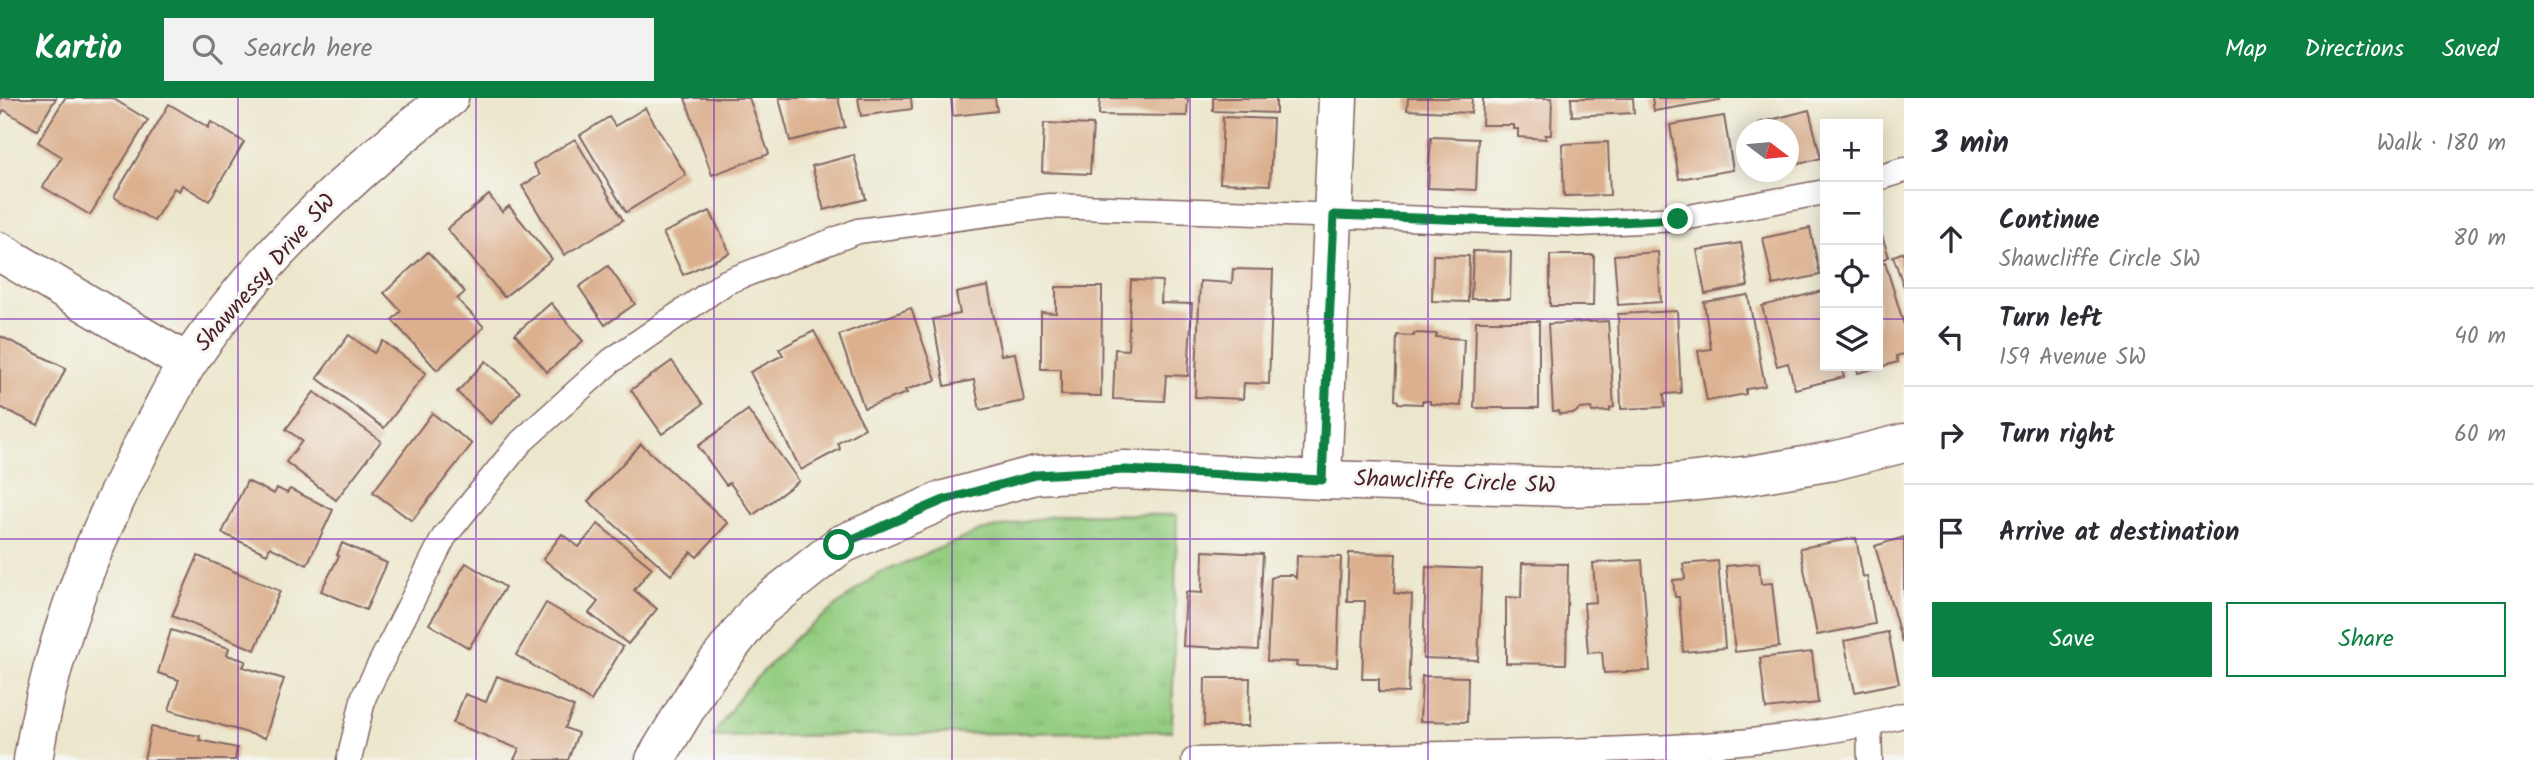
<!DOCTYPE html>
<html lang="en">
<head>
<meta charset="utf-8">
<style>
  body { margin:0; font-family:Kalam,sans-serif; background:#f2f2f3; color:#2b2b33 }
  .controls { position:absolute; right:21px; top:21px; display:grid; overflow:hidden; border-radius:0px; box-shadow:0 4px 18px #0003 }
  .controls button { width:63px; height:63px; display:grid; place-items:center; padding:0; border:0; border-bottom:2px solid #e1e1e2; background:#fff; color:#2b2b33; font:35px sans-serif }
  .compass { position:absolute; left:1736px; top:21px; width:63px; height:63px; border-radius:50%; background:#fff; box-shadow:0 4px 18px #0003; rotate:106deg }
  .stop { position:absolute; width:21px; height:21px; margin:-16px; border:5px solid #0b8043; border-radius:50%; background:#fff }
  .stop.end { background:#0b8043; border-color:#fff; box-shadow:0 2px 7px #0008 }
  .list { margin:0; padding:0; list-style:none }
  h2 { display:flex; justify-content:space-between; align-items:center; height:91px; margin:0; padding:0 28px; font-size:30px }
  h2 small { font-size:23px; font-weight:400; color:#7c7c81 }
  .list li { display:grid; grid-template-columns:46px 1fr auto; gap:21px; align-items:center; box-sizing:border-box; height:98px; padding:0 28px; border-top:2px solid #e1e1e2 }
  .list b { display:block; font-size:26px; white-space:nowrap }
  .list p { margin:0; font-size:23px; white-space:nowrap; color:#7c7c81 }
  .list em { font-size:23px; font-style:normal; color:#7c7c81 }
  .actions { display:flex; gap:14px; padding:21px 28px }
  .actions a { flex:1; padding:16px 0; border:2px solid #0b8043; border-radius:0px; text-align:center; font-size:24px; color:#0b8043 }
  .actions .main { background:#0b8043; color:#fff }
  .icon { flex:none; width:38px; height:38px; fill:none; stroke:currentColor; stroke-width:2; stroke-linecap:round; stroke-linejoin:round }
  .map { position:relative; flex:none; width:1904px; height:662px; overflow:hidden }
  header { display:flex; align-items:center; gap:42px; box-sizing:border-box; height:98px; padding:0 35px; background:#0b8043; color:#fff }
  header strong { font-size:33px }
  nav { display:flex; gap:38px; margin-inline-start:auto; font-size:24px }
  .search { width:490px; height:63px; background:#f2f2f3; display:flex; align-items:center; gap:18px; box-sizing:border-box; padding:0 24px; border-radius:0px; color:#7c7c81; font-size:26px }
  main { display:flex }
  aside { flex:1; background:#fff }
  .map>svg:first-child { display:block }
  .grass { fill:url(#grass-tufts); stroke:#707656; stroke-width:2 }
  .building { fill:#dcb08e }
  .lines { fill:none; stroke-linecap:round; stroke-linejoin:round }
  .lane-casing { stroke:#836563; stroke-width:27 }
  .street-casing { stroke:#836563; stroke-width:41 }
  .lane { stroke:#fff; stroke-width:24 }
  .street { stroke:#fff; stroke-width:38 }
  .route { stroke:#0b8043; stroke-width:9 }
  .grid { fill:none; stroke:#7b2cbf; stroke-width:2; stroke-opacity:0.55 }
  .labels { text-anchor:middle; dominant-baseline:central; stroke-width:6; stroke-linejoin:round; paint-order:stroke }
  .street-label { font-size:23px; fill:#4a1f2b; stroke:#f6f6f2 }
</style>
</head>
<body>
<header>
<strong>Kartio</strong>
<div class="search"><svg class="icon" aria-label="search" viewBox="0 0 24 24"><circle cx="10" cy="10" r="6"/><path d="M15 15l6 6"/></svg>Search here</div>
<nav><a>Map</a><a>Directions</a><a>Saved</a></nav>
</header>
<main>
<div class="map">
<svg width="1904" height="662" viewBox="0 0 1904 662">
  <defs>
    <pattern id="grass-tufts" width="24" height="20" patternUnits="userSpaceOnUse" patternTransform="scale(1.75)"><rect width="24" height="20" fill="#95ce82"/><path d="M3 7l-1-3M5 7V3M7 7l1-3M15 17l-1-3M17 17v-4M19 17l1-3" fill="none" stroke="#82b070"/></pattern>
  </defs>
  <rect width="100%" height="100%" fill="#f6f6f2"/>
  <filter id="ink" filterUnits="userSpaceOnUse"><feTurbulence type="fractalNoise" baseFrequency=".0143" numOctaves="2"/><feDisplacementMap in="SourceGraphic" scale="14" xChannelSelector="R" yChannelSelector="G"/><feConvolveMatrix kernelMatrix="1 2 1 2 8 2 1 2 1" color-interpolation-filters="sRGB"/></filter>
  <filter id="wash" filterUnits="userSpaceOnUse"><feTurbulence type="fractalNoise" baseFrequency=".00686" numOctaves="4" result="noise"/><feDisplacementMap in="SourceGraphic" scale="28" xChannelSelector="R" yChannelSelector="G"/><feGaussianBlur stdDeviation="1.57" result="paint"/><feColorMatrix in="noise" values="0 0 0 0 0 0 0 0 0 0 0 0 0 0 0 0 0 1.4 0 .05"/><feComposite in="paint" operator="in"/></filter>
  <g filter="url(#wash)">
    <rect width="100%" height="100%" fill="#ece7cc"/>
    <polygon class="grass" points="1062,416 1177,417 1172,633 712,639 743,594 795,540 876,477 980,433"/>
    <g id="blocks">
      <g class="building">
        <polygon points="0,0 56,0 37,32 4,12 0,18"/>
        <polygon points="65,0 112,0 148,22 90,117 43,89 62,59 38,44"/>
        <polygon points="685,0 749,0 769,56 712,77"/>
        <polygon points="779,0 838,0 845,29 790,43"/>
        <polygon points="858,0 911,0 912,11 861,18"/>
        <polygon points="951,0 995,0 997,13 953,18"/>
        <polygon points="1100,0 1188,0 1187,18 1099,17"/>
        <polygon points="1213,0 1276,0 1276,15 1213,13"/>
        <polygon points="1408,0 1472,0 1471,15 1407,12"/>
        <polygon points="1483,0 1552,0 1551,37 1545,37 1546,41 1518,39 1518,31 1514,31 1514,27 1482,27"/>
        <polygon points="1571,0 1633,0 1634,15 1572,18"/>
        <polygon points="1652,0 1719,0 1720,2 1654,13"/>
        <polygon points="169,6 206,28 208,30 211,24 244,44 209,103 182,87 179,93 174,90 154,123 114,99"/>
        <polygon points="645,10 686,77 626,114 580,37 609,19 615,28"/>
        <polygon points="1809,12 1821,60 1788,69 1788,32 1761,32 1759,25"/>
        <polygon points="1724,18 1733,72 1679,81 1670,27"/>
        <polygon points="1223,19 1273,21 1270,87 1220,85"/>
        <polygon points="1044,25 1093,27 1090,76 1042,74"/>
        <polygon points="1431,39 1478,41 1476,92 1428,90"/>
        <polygon points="575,41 623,122 564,157 522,88 540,77 533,66"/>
        <polygon points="1608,44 1610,97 1564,98 1562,46"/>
        <polygon points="854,57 866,101 824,112 812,68"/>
        <polygon points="489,97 502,114 509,108 552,161 504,199 447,131"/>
        <polygon points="710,113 730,155 683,177 663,135"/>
        <polygon points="1878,126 1889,159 1878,163"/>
        <polygon points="1810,130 1820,177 1773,187 1763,140"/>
        <polygon points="1741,145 1748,188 1705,196 1697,152"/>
        <polygon points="1473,153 1511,154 1510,201 1471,201"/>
        <polygon points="428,154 465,194 457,201 484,229 437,272 392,222 401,213 384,195"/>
        <polygon points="1658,154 1661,204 1618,207 1614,157"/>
        <polygon points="1904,154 1904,189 1893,158"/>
        <polygon points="1433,157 1469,158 1468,204 1432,203"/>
        <polygon points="1550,157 1594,157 1593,208 1550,208"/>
        <polygon points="1885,164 1904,227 1904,256 1896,258 1898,264 1858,275 1856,268 1878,268 1878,167"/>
        <polygon points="608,168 635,206 605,227 579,189"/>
        <polygon points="1233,171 1273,172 1269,286 1244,285 1243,301 1195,299 1200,183 1232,185"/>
        <polygon points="1131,182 1162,183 1161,205 1192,206 1188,278 1166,277 1164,303 1113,301 1115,251 1128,252"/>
        <polygon points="988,188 1001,257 1015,255 1024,303 980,312 974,282 945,288 933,221 960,216 956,195"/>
        <polygon points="1056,189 1102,189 1101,298 1061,297 1061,271 1041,271 1041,214 1056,215"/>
        <polygon points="1822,193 1825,205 1825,268 1841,268 1844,279 1795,291 1788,265 1777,268 1762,208"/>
        <polygon points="1748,197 1765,288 1746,291 1746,296 1707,303 1698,253 1711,251 1704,204"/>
        <polygon points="551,205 583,243 547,274 515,236"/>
        <polygon points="911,210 936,282 905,292 907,295 864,310 839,237"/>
        <polygon points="1677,213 1681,295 1664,296 1665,309 1621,311 1618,216"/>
        <polygon points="1476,223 1539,223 1539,310 1474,310"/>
        <polygon points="1608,223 1614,309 1610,310 1610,313 1592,314 1591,310 1579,311 1575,315 1559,316 1558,313 1553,313 1548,226"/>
        <polygon points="814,233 865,330 838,345 840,351 801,372 750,274 783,257 779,251"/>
        <polygon points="1414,235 1437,236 1436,239 1464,241 1461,308 1430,306 1430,303 1422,303 1422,306 1398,305 1398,303 1395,302 1397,237 1414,238"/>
        <polygon points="349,237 374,255 383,243 426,275 384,330 317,280"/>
        <polygon points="0,238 66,270 38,327 0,309"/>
        <polygon points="486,263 520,294 491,326 457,294"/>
        <polygon points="672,263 703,306 662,336 631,292"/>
        <polygon points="314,294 381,343 336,402 286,364 302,343 286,331"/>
        <polygon points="748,312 799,383 753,417 730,385 726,387 698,348"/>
        <polygon points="432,315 472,346 412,423 373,394"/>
        <polygon points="641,346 728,425 697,459 691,454 671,477 588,403"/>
        <polygon points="247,383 274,396 277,390 287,395 290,391 333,412 307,467 270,449 267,456 222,435"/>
        <polygon points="598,426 652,470 634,492 657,511 628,546 589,515 598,504 543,461 562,436 579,449"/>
        <polygon points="1904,439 1904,543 1902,544 1875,448"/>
        <polygon points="1856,440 1863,479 1867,478 1875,526 1817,537 1800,450"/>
        <polygon points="342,445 387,465 366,512 321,493 339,458 337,457"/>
        <polygon points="1203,453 1263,456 1258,552 1183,548 1186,494 1202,495"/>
        <polygon points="1349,455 1396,456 1394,495 1412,497 1408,595 1379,594 1379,581 1362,581 1365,503 1347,503"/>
        <polygon points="198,458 280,493 255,552 172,518"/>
        <polygon points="1297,458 1341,459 1337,569 1296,568 1297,564 1267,563 1271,480 1278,477 1292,477 1296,480"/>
        <polygon points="1642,462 1650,573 1604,575 1602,554 1588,555 1584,505 1596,504 1593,465"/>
        <polygon points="1718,463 1725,550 1683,554 1679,499 1675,499 1673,482 1685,481 1683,466"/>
        <polygon points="466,465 505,489 469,550 429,526"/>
        <polygon points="1522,465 1568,466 1566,566 1506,565 1506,499 1521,500"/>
        <polygon points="1759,465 1761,486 1772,485 1779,549 1735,554 1726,468"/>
        <polygon points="1426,469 1482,471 1478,562 1423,560"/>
        <polygon points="546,505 623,549 591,603 516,557"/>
        <polygon points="171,532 229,550 227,557 246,563 243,569 284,581 265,640 169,612 179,582 158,575"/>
        <polygon points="1888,534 1899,585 1855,594 1844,543"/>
        <polygon points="1812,554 1818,605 1766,611 1760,560"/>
        <polygon points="497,578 574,609 565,630 578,635 568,662 514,662 519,651 453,625 465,596 486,604"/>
        <polygon points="1422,578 1468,579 1467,624 1420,623"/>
        <polygon points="1205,580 1250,580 1249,628 1204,628"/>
        <polygon points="151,629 200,638 199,642 237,650 235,662 144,662"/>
      </g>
    </g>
  </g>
  <g filter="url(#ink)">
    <use href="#blocks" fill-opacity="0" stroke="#836563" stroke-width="2"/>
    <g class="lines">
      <defs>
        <g id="lane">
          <polyline points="1878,80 1904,72"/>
          <polyline points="1869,626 1870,662"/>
          <polyline points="349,662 364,598 444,439 521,344 611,263 726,184 858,133 1049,108 1580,126 1678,121 1825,94"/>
          <path d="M1194 662C1306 659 1417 657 1529 654 1655 651 1782 648 1904 617"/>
        </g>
        <g id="street">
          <polyline points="0,154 187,265"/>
          <polyline points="1322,382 1338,0"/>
          <path d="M33 662C51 545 96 432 153 328 165 307 175 284 189 263 259 161 351 75 449 0"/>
          <polyline points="655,662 702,584 759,511 840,447 944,402 1036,377 1125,372 1322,382 1568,389 1658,387 1745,378 1833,363 1904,345"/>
        </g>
      </defs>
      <use href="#lane" class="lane-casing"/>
      <use href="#street" class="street-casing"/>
      <use href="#lane" class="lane"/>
      <use href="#street" class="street"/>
    </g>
  </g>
  <g class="lines" filter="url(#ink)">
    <polyline class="route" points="839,447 944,402 1036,377 1125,372 1322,382 1334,117 1580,126 1678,121"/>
  </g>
  <path class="grid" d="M238 0V662M476 0V662M714 0V662M952 0V662M1190 0V662M1428 0V662M1666 0V662M0 221H1825M1878 221H1904M0 441H1904"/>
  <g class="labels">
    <g class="street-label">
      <text transform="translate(266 175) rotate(-49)">Shawnessy Drive SW</text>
      <text transform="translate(1455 385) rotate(2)">Shawcliffe Circle SW</text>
    </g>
  </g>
</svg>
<div class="controls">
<button>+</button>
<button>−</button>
<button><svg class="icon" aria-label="locate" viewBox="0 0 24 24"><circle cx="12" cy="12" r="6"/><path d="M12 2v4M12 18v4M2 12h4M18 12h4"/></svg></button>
<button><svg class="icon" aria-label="layers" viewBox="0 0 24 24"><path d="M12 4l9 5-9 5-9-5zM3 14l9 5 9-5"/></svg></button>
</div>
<svg class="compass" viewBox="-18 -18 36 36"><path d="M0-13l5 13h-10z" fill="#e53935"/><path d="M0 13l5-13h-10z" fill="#7c7c81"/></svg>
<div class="stop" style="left:839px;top:447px"></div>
<div class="stop end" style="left:1678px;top:121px"></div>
</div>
<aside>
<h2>3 min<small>Walk · 180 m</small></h2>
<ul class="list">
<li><svg class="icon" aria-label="ahead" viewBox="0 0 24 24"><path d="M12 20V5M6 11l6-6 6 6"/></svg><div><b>Continue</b><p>Shawcliffe Circle SW</p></div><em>80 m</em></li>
<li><svg class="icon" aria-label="left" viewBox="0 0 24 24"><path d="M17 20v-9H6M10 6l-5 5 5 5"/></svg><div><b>Turn left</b><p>159 Avenue SW</p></div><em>40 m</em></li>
<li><svg class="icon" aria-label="right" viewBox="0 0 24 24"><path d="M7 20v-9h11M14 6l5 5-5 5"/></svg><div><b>Turn right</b></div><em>60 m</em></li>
<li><svg class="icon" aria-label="arrive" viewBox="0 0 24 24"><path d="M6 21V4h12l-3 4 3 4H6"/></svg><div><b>Arrive at destination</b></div></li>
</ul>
<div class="actions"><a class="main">Save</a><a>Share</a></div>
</aside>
</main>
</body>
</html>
